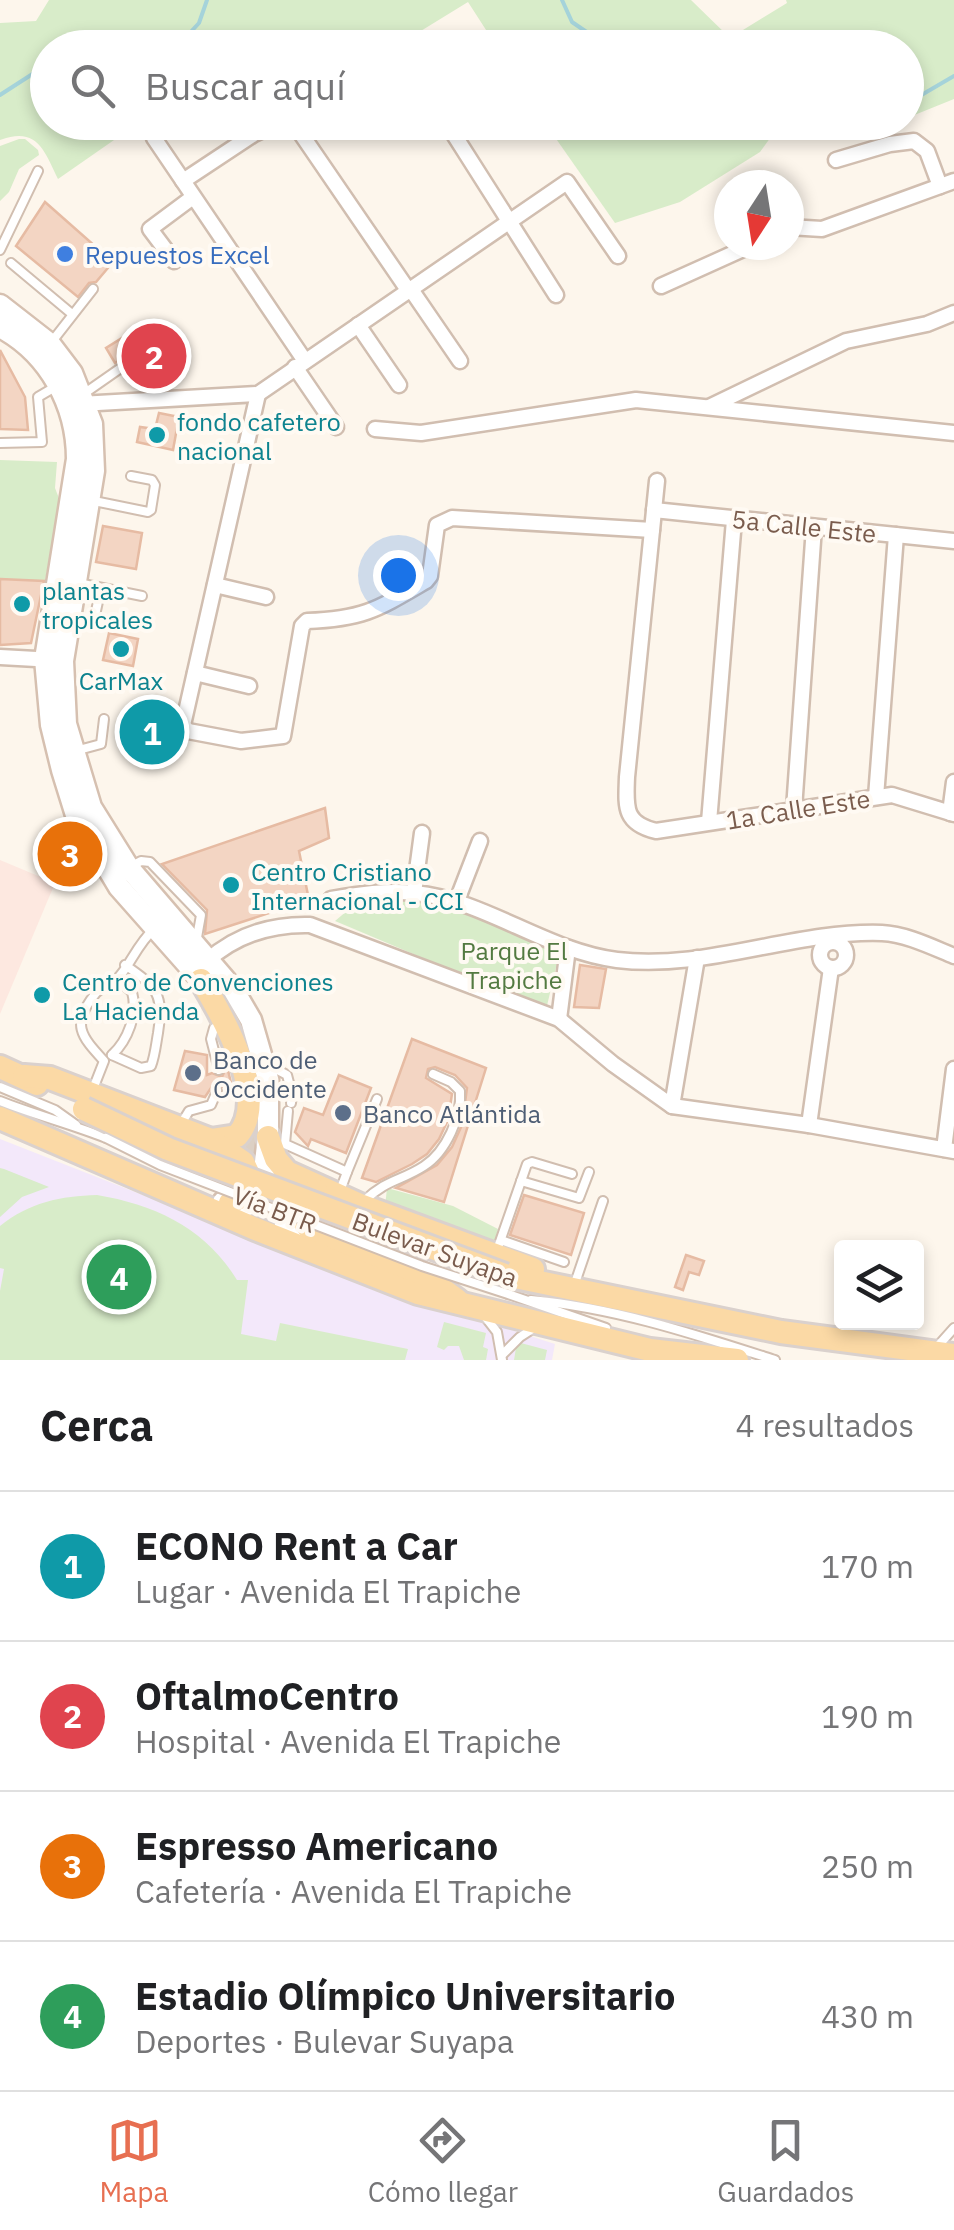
<!DOCTYPE html>
<html lang="es">
<head>
<meta charset="utf-8">
<style>
  body { margin:0; font-family:"IBM Plex Sans",sans-serif; background:#f2f2f2; color:#202124 }
  .controls { position:absolute; right:30px; bottom:30px; display:grid; overflow:hidden; border-radius:10px; box-shadow:0 5px 15px #0003 }
  .controls button { width:90px; height:90px; display:grid; place-items:center; padding:0; border:0; border-bottom:2px solid #e0e0e0; background:#fff; color:#202124; font:50px sans-serif }
  .compass { position:absolute; left:714px; top:170px; width:90px; height:90px; border-radius:50%; background:#fff; box-shadow:0 5px 15px #0003; rotate:192deg }
  .you { position:absolute; left:398px; top:575px; width:35px; height:35px; margin:-25px; border:8px solid #fff; border-radius:50%; background:#1a73e8; box-shadow:0 0 0 15px #1a73e833 }
  .badge { display:grid; place-items:center; width:65px; height:65px; border-radius:50%; background:#e76f51; color:#fff; font-size:32px; font-weight:700 }
  .pin { position:absolute; translate:-50% -50%; border:5px solid #fff; box-shadow:0 2px 10px #0006 }
  .list { margin:0; padding:0; list-style:none }
  h2 { display:flex; justify-content:space-between; align-items:center; height:130px; margin:0; padding:0 40px; font-size:42px }
  h2 small { font-size:32px; font-weight:400; color:#757577 }
  .list li { display:grid; grid-template-columns:65px 1fr auto; gap:30px; align-items:center; box-sizing:border-box; height:150px; padding:0 40px; border-top:2px solid #e0e0e0 }
  .list b { display:block; font-size:38px; white-space:nowrap }
  .list p { margin:0; font-size:32px; white-space:nowrap; color:#757577 }
  .list em { font-size:32px; font-style:normal; color:#757577 }
  .icon { flex:none; width:55px; height:55px; fill:none; stroke:currentColor; stroke-width:2; stroke-linecap:round; stroke-linejoin:round }
  .map { position:relative; flex:none; width:954px; height:1360px; overflow:hidden }
  .search { position:absolute; background:#fff; box-shadow:0 5px 15px #0003; left:30px; right:30px; top:30px; height:110px; display:flex; align-items:center; gap:25px; box-sizing:border-box; padding:0 35px; border-radius:55px; color:#757577; font-size:38px }
  .sheet { height:730px; background:#fff }
  nav { display:flex; justify-content:space-around; align-items:center; box-sizing:border-box; height:140px; border-top:2px solid #e0e0e0; background:#fff; font-size:28px; color:#757577 }
  nav a { display:grid; justify-items:center; gap:5px }
  nav .on { color:#e76f51 }
  .map>svg:first-child { display:block }
  .commercial { fill:#fde8e0 }
  .education { fill:#f3e8fa }
  .green { fill:#d8ecc9 }
  .lines { fill:none; stroke-linecap:round; stroke-linejoin:round }
  .stream { stroke:#a5d3da; stroke-width:4 }
  .building { fill:#f3d5c3; stroke:#e6bba3; stroke-width:2.5 }
  .secondary-tunnel { stroke:#dcd0c4; stroke-width:20; stroke-dasharray:20 10; stroke-linecap:butt }
  .lane-casing { stroke:#d1beb0; stroke-width:12 }
  .street-casing { stroke:#d1beb0; stroke-width:19 }
  .secondary-casing { stroke:#d6c0b0; stroke-width:25 }
  .primary-casing { stroke:#dad1cd; stroke-width:28 }
  .lane { stroke:#fff; stroke-width:8 }
  .street { stroke:#fff; stroke-width:14 }
  .secondary { stroke:#fff; stroke-width:20 }
  .primary { stroke:#fbd9a5; stroke-width:22 }
  .lane-bridge-casing { stroke:#d1beb0; stroke-width:12; stroke-linecap:butt }
  .primary-bridge-casing { stroke:#dad1cd; stroke-width:28; stroke-linecap:butt }
  .lane-bridge { stroke:#fff; stroke-width:8 }
  .primary-bridge { stroke:#fbd9a5; stroke-width:22 }
  .shop-dot { fill:#3f7fe0; stroke:#fffaf3; stroke-width:4 }
  .culture-dot { fill:#0f9aa8; stroke:#fffaf3; stroke-width:4 }
  .service-dot { fill:#5c6f8a; stroke:#fffaf3; stroke-width:4 }
  .labels { text-anchor:middle; dominant-baseline:central; stroke-width:8; stroke-linejoin:round; paint-order:stroke }
  .shop-label { font-size:25px; fill:#366cbe; stroke:#fffaf3; text-anchor:start }
  .culture-label { font-size:25px; fill:#0d838f; stroke:#fffaf3; text-anchor:start }
  .street-label { font-size:25px; fill:#7a5c4d; stroke:#fffaf3 }
  .park-label { font-size:25px; fill:#537a41; stroke:#fffaf3 }
  .service-label { font-size:25px; fill:#4e5e75; stroke:#fffaf3; text-anchor:start }
</style>
</head>
<body>
<div class="map">
<svg width="954" height="1360" viewBox="0 0 954 1360">
  <rect width="100%" height="100%" fill="#fdf6ec"/>
  <polygon class="commercial" points="0,860 55,883 0,1014"/>
  <polygon class="education" points="0,1139 385,1290 555,1344 552,1360 0,1360"/>
  <g class="green">
    <path d="M49 0H691L730 38 787 3 786 0H954V99L907 118 906 48 497 47 468 2 411 37H266L251 48H48V122L123 123 127 131 58 179C44 150 37 126 0 140V23L36 21Z"/>
    <polygon points="545,123 781,123 760,152 680,202 615,223"/>
    <polygon points="19,139 25,139 38,150 39,155 19,169 9,192 0,201 0,146"/>
    <polygon points="0,460 57,462 55,488 60,501 45,581 0,579"/>
    <polygon points="413,897 442,903 560,950 546,1010 335,921 360,900"/>
    <polygon points="0,1168 4,1169 49,1187 22,1197 0,1217"/>
    <polygon points="387,1188 453,1206 498,1229 493,1248 385,1207"/>
    <path d="M97 1195C156 1205 205 1228 237 1280H248L241 1334 276 1341 280 1323 408 1349 405 1360H0V1291L4 1269 0 1268V1226C30 1202 61 1196 97 1195Z"/>
    <polygon points="444,1322 486,1333 483,1347 488,1349 486,1360 464,1360 459,1346 448,1346 444,1350 437,1347"/>
    <polygon points="517,1342 547,1350 545,1360 514,1360"/>
  </g>
  <g class="lines">
    <g class="stream">
      <polyline points="562,0 572,22 610,48"/>
      <polyline points="176,48 199,23 207,0"/>
      <polyline points="0,95 48,64"/>
      <polyline points="906,104 954,76"/>
      <polyline points="671,122 681,126 707,122"/>
    </g>
  </g>
  <g class="building">
    <polygon points="45,202 113,262 96,282 89,283 78,297 16,246"/>
    <polygon points="146,323 172,365 153,377 136,350 115,363 106,348"/>
    <polygon points="0,350 25,397 28,430 0,429"/>
    <polygon points="159,413 179,417 173,450 137,442 140,427 155,429"/>
    <polygon points="103,526 142,533 136,569 96,562"/>
    <polygon points="0,579 44,581 31,643 0,645"/>
    <polygon points="109,633 138,639 133,666 103,660"/>
    <polygon points="128,709 172,718 167,740 141,759 133,749 139,745 133,723 125,722"/>
    <polygon points="325,808 329,838 299,851 309,900 205,934 207,910 162,864"/>
    <polygon points="580,965 606,969 599,1008 574,1007"/>
    <polygon points="412,1039 486,1068 444,1202 396,1188 437,1165 452,1147 462,1125 467,1088 455,1075 435,1067 428,1069 426,1078 452,1094 448,1120 439,1139 427,1154 412,1164 376,1182 362,1178"/>
    <polygon points="185,1051 207,1055 207,1075 212,1073 222,1077 227,1066 231,1083 224,1087 213,1085 205,1097 174,1090"/>
    <polygon points="339,1075 371,1088 346,1153 311,1139 308,1146 295,1132 304,1108 323,1115"/>
    <polygon points="524,1195 584,1213 571,1255 510,1235"/>
    <polygon points="686,1255 704,1261 699,1275 689,1272 683,1290 675,1287"/>
  </g>
  <g class="lines">
    <path class="secondary-tunnel" d="M256 1135C254 1175 246 1202 285 1225"/>
    <defs>
      <g id="lane">
        <polyline points="0,250 38,171"/>
        <polyline points="11,263 72,314"/>
        <polyline points="50,344 93,289"/>
        <polyline points="82,395 125,365"/>
        <polyline points="0,443 42,442 38,397 55,387"/>
        <polyline points="94,501 148,512 151,510 155,485 152,480 131,476"/>
        <polyline points="78,583 142,596"/>
        <polyline points="94,620 101,588"/>
        <polyline points="75,751 101,744 104,719"/>
        <polyline points="132,866 141,861 150,862 201,915 196,943"/>
        <path d="M112 1055 141 1068 151 1066C155 1056 156 1044 158 1033 164 994 157 987 125 965"/>
        <path d="M112 1055C128 1040 138 1014 132 992L117 979"/>
        <polyline points="268,1065 287,1075 292,1094 291,1103"/>
        <polyline points="219,1070 211,1039 214,1028 220,1025"/>
        <polyline points="0,1087 55,1110 76,1125"/>
        <path d="M93 1089 104 1061C81 1036 70 1024 96 993 102 987 110 985 116 980 130 967 136 945 155 928"/>
        <path d="M0 1101C35 1115 71 1124 106 1138"/>
        <polyline points="288,1111 285,1144 347,1172 340,1191"/>
        <polyline points="181,1124 189,1111 211,1105 217,1091"/>
        <polyline points="347,1172 377,1099"/>
        <polyline points="521,1181 579,1198 589,1172"/>
        <path d="M364 1201C387 1179 401 1181 424 1166 446 1152 462 1116 460 1091L451 1082 433 1074"/>
        <polyline points="501,1240 564,1262"/>
        <polyline points="496,1253 527,1164 532,1162 572,1174"/>
        <polyline points="575,1283 603,1201"/>
        <polyline points="508,1294 606,1328"/>
        <path d="M531 1300C616 1308 694 1334 775 1360"/>
        <polyline points="483,1314 497,1332 502,1360"/>
        <polyline points="937,1347 954,1328"/>
        <polyline points="503,1354 520,1337 534,1328"/>
      </g>
      <g id="street">
        <polyline points="293,122 408,290"/>
        <polyline points="446,122 556,295"/>
        <polyline points="154,138 305,361"/>
        <polyline points="836,160 890,144 914,141 927,151 940,186"/>
        <polyline points="183,181 254,134 280,122"/>
        <polyline points="789,227 822,229 954,181"/>
        <polyline points="174,261 150,229 193,197"/>
        <polyline points="661,286 752,245"/>
        <polyline points="410,288 460,361"/>
        <polyline points="358,325 399,385"/>
        <polyline points="295,367 336,427"/>
        <path d="M258 394 183 725 188 731 241 741 283 736 302 626 307 621C364 619 378 609 426 581L430 576 437 525 452 518 652 530"/>
        <polyline points="80,404 258,394 567,182 618,256"/>
        <polyline points="709,407 846,341 927,324 954,313"/>
        <polyline points="375,429 421,433 636,400 954,433"/>
        <path d="M657 481 627 777C626 806 623 823 656 831L892 795 954 814"/>
        <polyline points="654,510 954,541"/>
        <polyline points="215,585 266,597"/>
        <polyline points="0,657 54,660"/>
        <polyline points="195,673 249,686"/>
        <polyline points="876,797 896,535"/>
        <polyline points="794,809 814,527"/>
        <polyline points="950,813 954,782"/>
        <polyline points="709,822 734,520"/>
        <polyline points="414,893 422,833"/>
        <path d="M331 899C360 894 386 890 415 893 485 900 546 951 617 960 706 971 793 930 882 933 906 934 932 947 954 956"/>
        <polyline points="456,903 480,841"/>
        <circle cx="833" cy="955" r="13"/>
        <path d="M207 961C236 935 272 924 310 925L559 1019 613 1064 672 1106 809 1125 954 1151"/>
        <polyline points="559,1019 568,948"/>
        <polyline points="672,1106 697,958"/>
        <polyline points="809,1125 831,968"/>
        <polyline points="944,1149 954,1069"/>
      </g>
      <g id="secondary">
        <polyline points="0,305 50,344 72,373 92,424 94,471 63,661 66,724 91,807 129,868 233,989 251,1020 268,1079 268,1137 261,1196 248,1205 223,1202"/>
        <path d="M0 327C49 353 77 405 77 459L45 659 51 725 62 770 76 815 119 887 212 992"/>
        <polyline points="285,1225 319,1241"/>
      </g>
      <g id="primary">
        <path d="M201 980C222 1015 271 1099 237 1136L211 1140"/>
        <polyline points="0,1067 37,1084"/>
        <polyline points="24,1076 50,1078 211,1140 243,1162 250,1177 244,1195 230,1203"/>
        <polyline points="0,1118 253,1228 418,1293 650,1350 737,1360"/>
        <polyline points="268,1137 276,1159 287,1172 360,1205 533,1269"/>
        <path d="M316 1190C299 1198 296 1214 308 1227L420 1273 457 1300"/>
        <polyline points="505,1275 781,1332 954,1355"/>
      </g>
    </defs>
    <use href="#lane" class="lane-casing"/>
    <use href="#street" class="street-casing"/>
    <use href="#secondary" class="secondary-casing"/>
    <use href="#primary" class="primary-casing"/>
    <use href="#lane" class="lane"/>
    <use href="#street" class="street"/>
    <use href="#secondary" class="secondary"/>
    <use href="#primary" class="primary"/>
    <defs>
      <polyline id="lane-bridge" points="106,1138 160,1165 422,1266 508,1294"/>
      <polyline id="primary-bridge" points="84,1109 168,1149 505,1275"/>
    </defs>
    <use href="#lane-bridge" class="lane-bridge-casing"/>
    <use href="#primary-bridge" class="primary-bridge-casing"/>
    <use href="#lane-bridge" class="lane-bridge"/>
    <use href="#primary-bridge" class="primary-bridge"/>
  </g>
  <circle class="shop-dot" cx="65" cy="254" r="10"/>
  <g class="culture-dot">
    <circle cx="157" cy="435" r="10"/>
    <circle cx="22" cy="604" r="10"/>
    <circle cx="121" cy="649" r="10"/>
    <circle cx="231" cy="885" r="10"/>
    <circle cx="42" cy="995" r="10"/>
  </g>
  <g class="service-dot">
    <circle cx="193" cy="1073" r="10"/>
    <circle cx="343" cy="1113" r="10"/>
  </g>
  <g class="labels">
    <g class="shop-label">
      <text x="85" y="254">Repuestos Excel</text>
    </g>
    <g class="culture-label">
      <text x="177" y="421">fondo cafetero<tspan x="177" dy="29">nacional</tspan></text>
      <text x="42" y="590">plantas<tspan x="42" dy="29">tropicales</tspan></text>
      <text x="121" y="680" text-anchor="middle">CarMax</text>
      <text x="251" y="871">Centro Cristiano<tspan x="251" dy="29">Internacional - CCI</tspan></text>
      <text x="62" y="981">Centro de Convenciones<tspan x="62" dy="29">La Hacienda</tspan></text>
    </g>
    <g class="street-label">
      <text transform="translate(804 526) rotate(6)">5a Calle Este</text>
      <text transform="translate(798 809) rotate(-9)">1a Calle Este</text>
      <text transform="translate(275 1209) rotate(21)">Vía BTR</text>
      <text transform="translate(435 1249) rotate(20)">Bulevar Suyapa</text>
    </g>
    <g class="park-label">
      <text x="514" y="950">Parque El<tspan x="514" dy="29">Trapiche</tspan></text>
    </g>
    <g class="service-label">
      <text x="213" y="1059">Banco de<tspan x="213" dy="29">Occidente</tspan></text>
      <text x="363" y="1113">Banco Atlántida</text>
    </g>
  </g>
</svg>
<div class="controls">
<button><svg class="icon" aria-label="layers" viewBox="0 0 24 24"><path d="M12 4l9 5-9 5-9-5zM3 14l9 5 9-5"/></svg></button>
</div>
<svg class="compass" viewBox="-18 -18 36 36"><path d="M0-13l5 13h-10z" fill="#e53935"/><path d="M0 13l5-13h-10z" fill="#757577"/></svg>
<div class="you"></div>
<div class="pin badge" style="left:152px;top:732px;background:#0f9aa8">1</div>
<div class="pin badge" style="left:154px;top:356px;background:#e0444e">2</div>
<div class="pin badge" style="left:70px;top:854px;background:#e8710a">3</div>
<div class="pin badge" style="left:119px;top:1277px;background:#2e9e5b">4</div>
<div class="search"><svg class="icon" aria-label="search" viewBox="0 0 24 24"><circle cx="10" cy="10" r="6"/><path d="M15 15l6 6"/></svg>Buscar aquí</div>
</div>
<section class="sheet">
<h2>Cerca<small>4 resultados</small></h2>
<ul class="list">
<li><span class="badge" style="background:#0f9aa8">1</span><div><b>ECONO Rent a Car</b><p>Lugar · Avenida El Trapiche</p></div><em>170 m</em></li>
<li><span class="badge" style="background:#e0444e">2</span><div><b>OftalmoCentro</b><p>Hospital · Avenida El Trapiche</p></div><em>190 m</em></li>
<li><span class="badge" style="background:#e8710a">3</span><div><b>Espresso Americano</b><p>Cafetería · Avenida El Trapiche</p></div><em>250 m</em></li>
<li><span class="badge" style="background:#2e9e5b">4</span><div><b>Estadio Olímpico Universitario</b><p>Deportes · Bulevar Suyapa</p></div><em>430 m</em></li>
</ul>
</section>
<nav>
<a class="on"><svg class="icon" aria-label="map" viewBox="0 0 24 24"><path d="M3 6l6-2 6 2 6-2v14l-6 2-6-2-6 2zM9 4v14M15 6v14"/></svg>Mapa</a>
<a><svg class="icon" aria-label="directions" viewBox="0 0 24 24"><path d="M12 3l9 9-9 9-9-9zM9 14v-3h6M13 9l2 2-2 2"/></svg>Cómo llegar</a>
<a><svg class="icon" aria-label="saved" viewBox="0 0 24 24"><path d="M7 4h10v16l-5-4-5 4z"/></svg>Guardados</a>
</nav>
</body>
</html>
